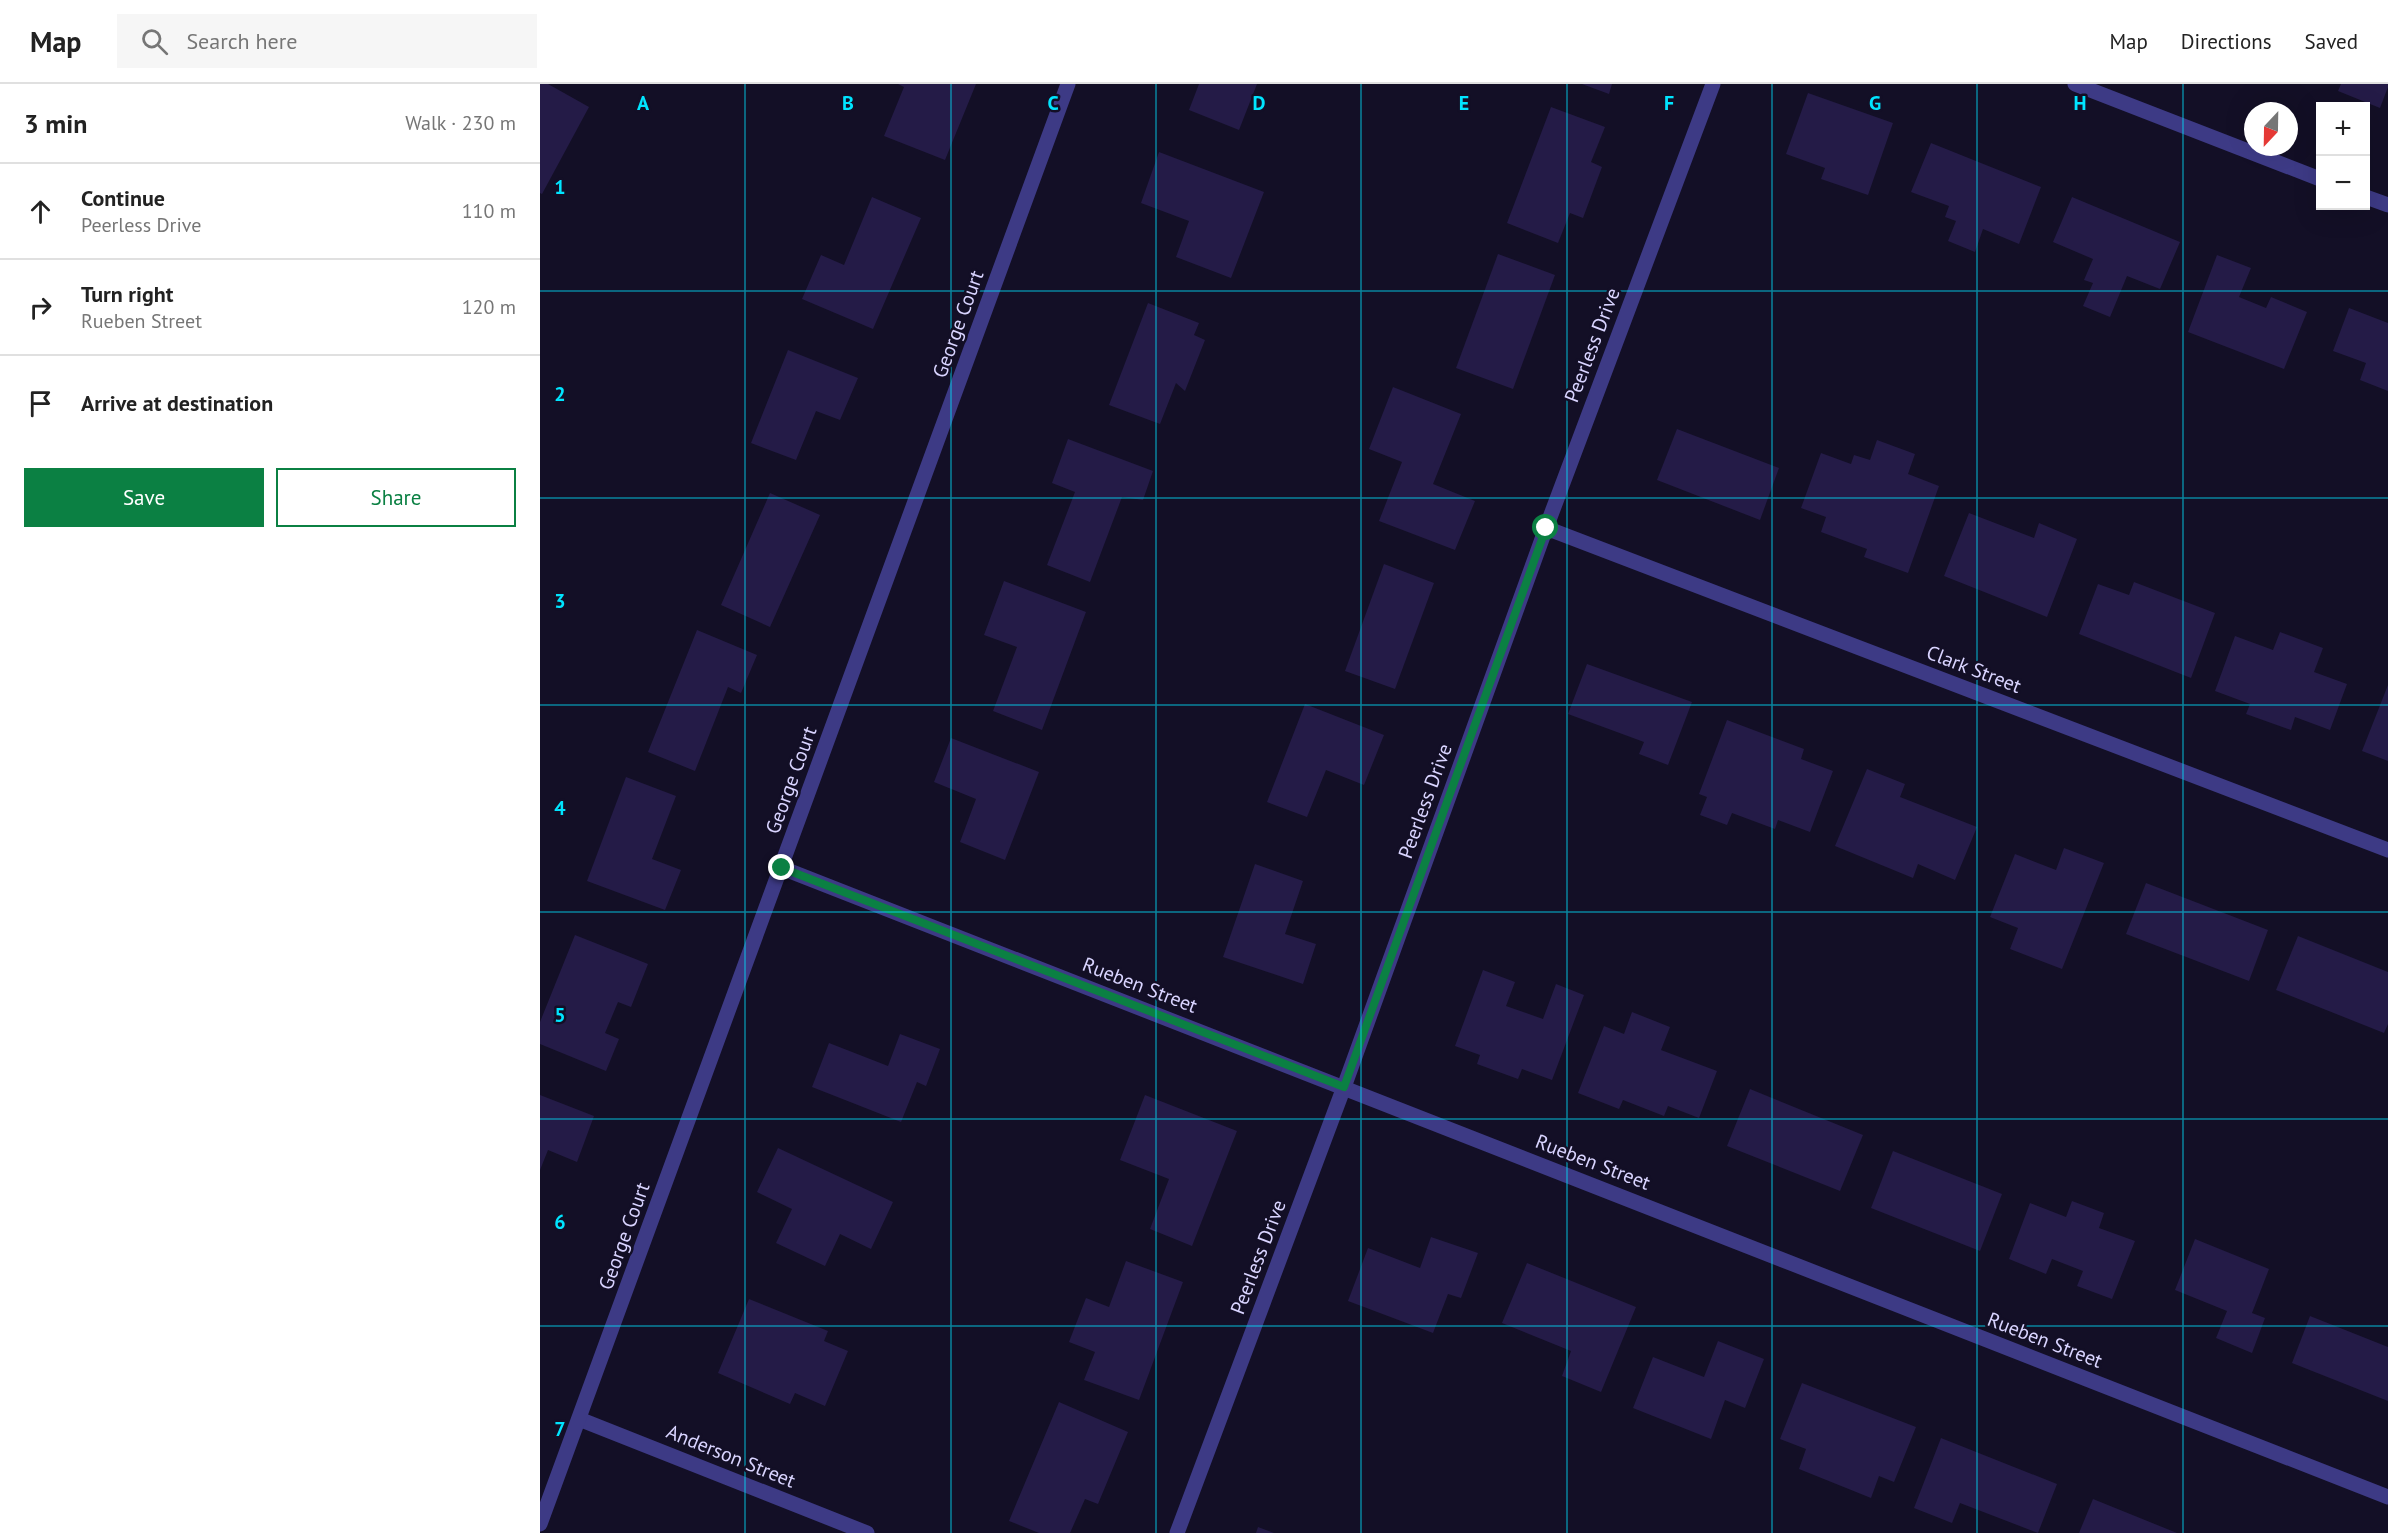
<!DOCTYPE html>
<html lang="en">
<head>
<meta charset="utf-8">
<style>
  body { margin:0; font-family:"PT Sans",sans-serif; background:#f6f6f6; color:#222 }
  .controls { position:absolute; right:18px; top:18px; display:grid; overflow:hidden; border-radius:0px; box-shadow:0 6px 24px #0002 }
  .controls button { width:54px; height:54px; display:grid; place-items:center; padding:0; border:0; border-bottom:2px solid #e0e0e0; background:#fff; color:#222; font:30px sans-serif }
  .compass { position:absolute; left:1704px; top:18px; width:54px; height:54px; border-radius:50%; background:#fff; box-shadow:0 6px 24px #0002; rotate:202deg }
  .stop { position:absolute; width:18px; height:18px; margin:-14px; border:4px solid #0b8043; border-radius:50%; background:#fff }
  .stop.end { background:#0b8043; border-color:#fff; box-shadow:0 2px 6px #0008 }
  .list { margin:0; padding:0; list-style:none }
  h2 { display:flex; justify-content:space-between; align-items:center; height:78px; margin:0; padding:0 24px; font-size:26px }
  h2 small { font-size:20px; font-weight:400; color:#767676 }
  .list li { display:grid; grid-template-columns:39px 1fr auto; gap:18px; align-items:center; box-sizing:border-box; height:96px; padding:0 24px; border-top:2px solid #e0e0e0 }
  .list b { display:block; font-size:22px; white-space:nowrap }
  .list p { margin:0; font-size:20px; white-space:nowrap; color:#767676 }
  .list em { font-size:20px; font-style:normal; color:#767676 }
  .actions { display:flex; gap:12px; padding:18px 24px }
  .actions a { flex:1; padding:14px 0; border:2px solid #0b8043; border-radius:0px; text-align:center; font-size:21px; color:#0b8043 }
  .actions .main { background:#0b8043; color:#fff }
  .icon { flex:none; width:33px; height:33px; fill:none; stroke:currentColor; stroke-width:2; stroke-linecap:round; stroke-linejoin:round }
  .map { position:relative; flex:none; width:1848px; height:1449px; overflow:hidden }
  header { display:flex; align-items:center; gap:36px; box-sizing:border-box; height:84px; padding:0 30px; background:#fff; border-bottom:2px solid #e0e0e0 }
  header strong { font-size:28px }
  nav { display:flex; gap:33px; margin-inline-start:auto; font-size:21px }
  .search { width:420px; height:54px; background:#f6f6f6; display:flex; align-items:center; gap:15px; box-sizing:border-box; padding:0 21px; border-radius:0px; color:#767676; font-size:22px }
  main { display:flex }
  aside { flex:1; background:#fff }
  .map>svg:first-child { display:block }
  .building { fill:#241b47 }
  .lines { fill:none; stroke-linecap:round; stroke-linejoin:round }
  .minor { stroke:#3d3a85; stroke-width:15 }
  .route { stroke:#0b8043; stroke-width:8 }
  .grid { fill:none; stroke:#00e5ff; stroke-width:1.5; stroke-opacity:0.55 }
  .labels { text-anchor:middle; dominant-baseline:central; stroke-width:5; stroke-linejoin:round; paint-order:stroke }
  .street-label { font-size:20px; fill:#d9d4ff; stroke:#130f26 }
  .grid-label { font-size:20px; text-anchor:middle; font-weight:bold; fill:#00e5ff; stroke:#130f26; stroke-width:5; stroke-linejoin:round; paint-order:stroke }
</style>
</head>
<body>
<header>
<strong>Map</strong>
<div class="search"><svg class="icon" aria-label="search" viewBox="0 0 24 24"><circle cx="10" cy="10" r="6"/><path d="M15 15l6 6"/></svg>Search here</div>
<nav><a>Map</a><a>Directions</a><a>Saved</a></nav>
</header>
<main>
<aside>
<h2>3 min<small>Walk · 230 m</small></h2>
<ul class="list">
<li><svg class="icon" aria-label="ahead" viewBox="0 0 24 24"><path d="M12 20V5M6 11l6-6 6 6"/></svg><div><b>Continue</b><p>Peerless Drive</p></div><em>110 m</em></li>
<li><svg class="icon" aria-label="right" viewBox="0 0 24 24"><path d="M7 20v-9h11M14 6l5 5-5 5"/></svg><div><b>Turn right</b><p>Rueben Street</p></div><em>120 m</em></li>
<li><svg class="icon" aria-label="arrive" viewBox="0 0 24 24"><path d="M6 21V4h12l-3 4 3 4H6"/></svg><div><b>Arrive at destination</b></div></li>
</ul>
<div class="actions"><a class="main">Save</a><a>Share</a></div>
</aside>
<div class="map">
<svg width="1848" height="1449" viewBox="0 0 1848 1449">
  <rect width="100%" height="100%" fill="#130f26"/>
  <g class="building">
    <polygon points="0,0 8,0 49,23 2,110 0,109"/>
    <polygon points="358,0 436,0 405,76 344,52 364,3"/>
    <polygon points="659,0 717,0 699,46 649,26"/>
    <polygon points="1042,0 1072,0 1069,10"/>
    <polygon points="1801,0 1848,0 1848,3 1840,24 1798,7"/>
    <polygon points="1268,9 1353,39 1328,111 1281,95 1285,84 1246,70"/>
    <polygon points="1011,23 1065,43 1051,78 1062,83 1043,134 1030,129 1018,159 967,139"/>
    <polygon points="1391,59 1501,103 1479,160 1443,145 1435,168 1408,157 1416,137 1405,133 1409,122 1371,108"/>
    <polygon points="619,68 724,108 691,194 636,173 649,137 601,119"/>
    <polygon points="332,113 381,134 333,245 262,215 281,171 304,181"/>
    <polygon points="1532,113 1640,158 1620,205 1587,192 1570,233 1543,222 1553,199 1544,196 1553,175 1513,158"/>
    <polygon points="958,170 1015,191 973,305 916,284"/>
    <polygon points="1677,171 1711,184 1699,213 1726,224 1731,213 1767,228 1744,285 1648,248"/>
    <polygon points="608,219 659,239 654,251 665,256 645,307 636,299 620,340 569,321"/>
    <polygon points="1809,224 1848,239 1848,307 1820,296 1826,279 1793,267"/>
    <polygon points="248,266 318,294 300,336 276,327 256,376 211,359"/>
    <polygon points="853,303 921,330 893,400 935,417 915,466 839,437 862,378 829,365"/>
    <polygon points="1137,345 1239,384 1220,436 1117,396"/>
    <polygon points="528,355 613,387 603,416 582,413 550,498 507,481 535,408 512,399"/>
    <polygon points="1337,356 1375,370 1368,390 1399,402 1368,489 1324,473 1327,465 1281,448 1286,433 1261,424 1281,369 1311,380 1314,371 1330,376"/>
    <polygon points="230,409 280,431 230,543 181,521"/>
    <polygon points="1429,429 1494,454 1499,439 1537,455 1507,533 1404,492"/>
    <polygon points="844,480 894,499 855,605 805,587"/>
    <polygon points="464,497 546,528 502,646 453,627 477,563 444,551"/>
    <polygon points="1594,498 1675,529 1651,594 1539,550 1558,500 1589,511"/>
    <polygon points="157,546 217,571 201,609 188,603 155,687 108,668"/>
    <polygon points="1740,548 1783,564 1774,588 1807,600 1790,646 1755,633 1751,646 1706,630 1710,620 1675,607 1695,552 1733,566"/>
    <polygon points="1047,580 1152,618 1128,681 1099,670 1104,658 1028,630"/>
    <polygon points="1848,601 1848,677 1822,667"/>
    <polygon points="765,620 844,651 824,701 786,686 767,733 727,718"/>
    <polygon points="1187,636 1264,665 1261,675 1293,687 1270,748 1238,736 1235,745 1192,729 1187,741 1160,731 1167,713 1159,710"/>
    <polygon points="411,654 499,688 465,776 420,758 436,715 394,698"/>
    <polygon points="1327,685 1365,700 1360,713 1437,743 1415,796 1378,780 1373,794 1295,762"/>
    <polygon points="86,693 136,712 112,775 141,786 125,826 47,797"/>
    <polygon points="1524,764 1564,779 1522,885 1470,865 1478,844 1450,833 1475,770 1516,786"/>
    <polygon points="715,780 763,797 745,850 776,860 763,900 683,873"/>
    <polygon points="1606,799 1728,846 1709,897 1586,850"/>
    <polygon points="35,851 108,880 91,923 78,918 65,949 79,955 66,987 0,960 0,938"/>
    <polygon points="1758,852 1848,888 1848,940 1844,949 1736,906"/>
    <polygon points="943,886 975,898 966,922 1003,935 1016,900 1044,911 1012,996 982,985 978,995 937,980 940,971 915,962"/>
    <polygon points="1092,928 1130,943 1121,966 1177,987 1159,1034 1128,1022 1124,1032 1083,1016 1079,1025 1038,1009 1064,942 1084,950"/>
    <polygon points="360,950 400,965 386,1002 377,998 361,1038 272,1003 289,959 348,982"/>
    <polygon points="1210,1005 1323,1051 1300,1107 1187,1062"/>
    <polygon points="0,1011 54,1032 37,1078 8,1066 0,1086"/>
    <polygon points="605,1011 697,1047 652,1162 610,1145 629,1095 580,1076"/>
    <polygon points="238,1064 353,1118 331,1165 300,1150 285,1182 236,1159 252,1125 217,1108"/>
    <polygon points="1353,1067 1462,1110 1440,1167 1331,1124"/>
    <polygon points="1532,1117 1564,1129 1559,1144 1595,1157 1572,1215 1537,1202 1543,1187 1512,1175 1506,1190 1469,1175 1490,1119 1526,1133"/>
    <polygon points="891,1153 938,1169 921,1214 908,1210 893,1249 808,1217 828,1164 880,1184"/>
    <polygon points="1655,1155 1729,1185 1712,1229 1725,1234 1712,1269 1676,1254 1687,1227 1635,1206"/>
    <polygon points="586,1177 643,1198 599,1316 544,1296 555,1268 529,1258 546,1214 569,1223"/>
    <polygon points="987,1179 1096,1223 1061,1308 1022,1292 1031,1267 962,1239"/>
    <polygon points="209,1215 288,1247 284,1257 308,1267 285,1322 255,1309 250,1320 178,1289"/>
    <polygon points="1770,1232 1848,1263 1848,1317 1752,1279"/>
    <polygon points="1178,1257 1224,1275 1205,1324 1185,1316 1171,1355 1093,1324 1113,1273 1164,1293"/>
    <polygon points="1262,1299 1376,1343 1354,1398 1339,1392 1331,1414 1259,1385 1266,1365 1240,1355"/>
    <polygon points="519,1318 588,1348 558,1420 545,1415 530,1449 499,1449 469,1437"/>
    <polygon points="1401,1354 1517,1400 1498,1449 1420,1419 1412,1439 1374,1424"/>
    <polygon points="1553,1415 1637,1449 1539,1449"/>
    <polygon points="718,1443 734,1449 716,1449"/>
  </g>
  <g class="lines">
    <g class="minor">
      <polyline points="1535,0 1780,95"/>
      <polyline points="1826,113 1848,121"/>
      <polyline points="1006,444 1848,766"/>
      <polyline points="242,784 1848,1413"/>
      <polyline points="39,1335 327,1449"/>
      <polyline points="0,1440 528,0"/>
      <polyline points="637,1449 804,1003 1006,444 1173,0"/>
    </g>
  </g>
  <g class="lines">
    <polyline class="route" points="242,784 804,1003 1006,444"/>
  </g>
  <path class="grid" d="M205 0V1449M411 0V1449M616 0V1449M821 0V1449M1027 0V1449M1232 0V1449M1437 0V1449M1643 0V1449M0 207H1848M0 414H1848M0 621H1848M0 828H1848M0 1035H1848M0 1242H1848"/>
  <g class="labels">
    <g class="street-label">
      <text transform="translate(418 240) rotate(-70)">George Court</text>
      <text transform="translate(1052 261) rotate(-69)">Peerless Drive</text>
      <text transform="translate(1434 585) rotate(21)">Clark Street</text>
      <text transform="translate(251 696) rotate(-70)">George Court</text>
      <text transform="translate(885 717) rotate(-70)">Peerless Drive</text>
      <text transform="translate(600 901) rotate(21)">Rueben Street</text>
      <text transform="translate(1053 1078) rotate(21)">Rueben Street</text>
      <text transform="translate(84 1152) rotate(-70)">George Court</text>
      <text transform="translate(718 1173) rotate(-69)">Peerless Drive</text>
      <text transform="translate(1505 1256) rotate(21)">Rueben Street</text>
      <text transform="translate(191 1372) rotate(22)">Anderson Street</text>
    </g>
  </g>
  <g class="grid-label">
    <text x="103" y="26">A</text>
    <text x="308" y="26">B</text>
    <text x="513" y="26">C</text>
    <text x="719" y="26">D</text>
    <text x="924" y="26">E</text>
    <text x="1129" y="26">F</text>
    <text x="1335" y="26">G</text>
    <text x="1540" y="26">H</text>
    <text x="20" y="110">1</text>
    <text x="20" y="317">2</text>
    <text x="20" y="524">3</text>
    <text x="20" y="731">4</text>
    <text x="20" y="938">5</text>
    <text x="20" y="1145">6</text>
    <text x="20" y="1352">7</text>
  </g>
</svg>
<div class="controls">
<button>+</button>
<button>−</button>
</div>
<svg class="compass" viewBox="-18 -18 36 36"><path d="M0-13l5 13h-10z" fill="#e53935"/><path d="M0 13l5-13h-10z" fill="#767676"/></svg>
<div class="stop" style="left:1006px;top:444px"></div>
<div class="stop end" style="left:242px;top:784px"></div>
</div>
</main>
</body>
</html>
